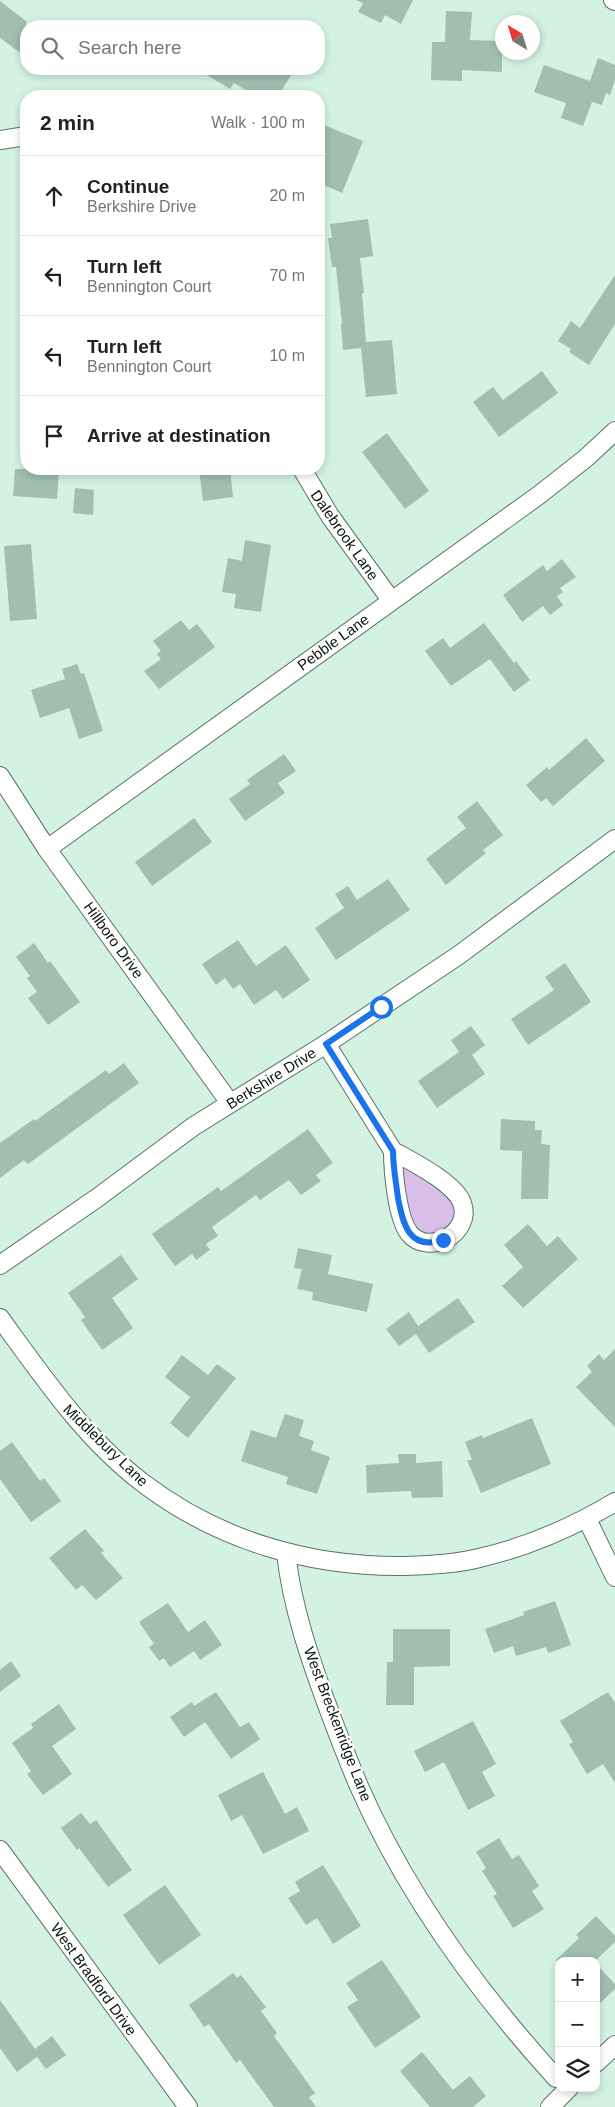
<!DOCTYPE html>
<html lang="en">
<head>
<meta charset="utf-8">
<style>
  body { margin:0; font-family:Helvetica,sans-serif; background:#f2f2f2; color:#222 }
  .controls { position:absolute; right:15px; bottom:15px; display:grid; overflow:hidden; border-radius:10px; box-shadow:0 2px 8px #0003 }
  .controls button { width:45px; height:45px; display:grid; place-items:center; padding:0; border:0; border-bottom:1px solid #e0e0e0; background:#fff; color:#222; font:25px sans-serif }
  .compass { position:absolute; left:495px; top:15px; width:45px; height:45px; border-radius:50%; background:#fff; box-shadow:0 2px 8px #0003; rotate:322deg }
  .stop { position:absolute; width:15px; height:15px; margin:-11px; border:4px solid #1a73e8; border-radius:50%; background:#fff }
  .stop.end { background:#1a73e8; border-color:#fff; box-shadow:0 1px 5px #0008 }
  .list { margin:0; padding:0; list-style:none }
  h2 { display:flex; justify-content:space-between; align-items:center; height:65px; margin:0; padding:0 20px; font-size:21px }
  h2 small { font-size:16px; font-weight:400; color:#767676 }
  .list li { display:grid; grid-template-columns:32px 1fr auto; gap:15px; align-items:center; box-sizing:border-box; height:80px; padding:0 20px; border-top:1px solid #e0e0e0 }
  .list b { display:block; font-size:19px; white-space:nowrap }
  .list p { margin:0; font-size:16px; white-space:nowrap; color:#767676 }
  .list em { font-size:16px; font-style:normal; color:#767676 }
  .icon { flex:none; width:28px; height:28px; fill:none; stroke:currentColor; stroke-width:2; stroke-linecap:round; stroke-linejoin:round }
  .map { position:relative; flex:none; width:615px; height:2107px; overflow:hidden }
  .search { position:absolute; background:#fff; box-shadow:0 2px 8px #0003; left:20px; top:20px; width:305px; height:55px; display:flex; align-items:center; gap:12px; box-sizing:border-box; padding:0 18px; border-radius:20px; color:#767676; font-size:19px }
  .panel { position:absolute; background:#fff; box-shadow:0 2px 8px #0003; left:20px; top:90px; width:305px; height:385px; border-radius:20px }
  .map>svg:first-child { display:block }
  .green { fill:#d9bee9 }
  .building { fill:#a2beb0 }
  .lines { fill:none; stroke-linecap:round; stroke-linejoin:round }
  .street-casing { stroke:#597366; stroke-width:20 }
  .street { stroke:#fff; stroke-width:18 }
  .route { stroke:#1a73e8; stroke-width:6 }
  .labels { text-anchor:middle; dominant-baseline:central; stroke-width:4.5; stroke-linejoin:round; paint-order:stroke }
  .street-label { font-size:15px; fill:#0b1510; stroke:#fff }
</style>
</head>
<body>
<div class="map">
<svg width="615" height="2107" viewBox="0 0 615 2107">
  <rect width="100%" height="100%" fill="#d4f2e2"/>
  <path class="green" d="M406 1168 453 1202C462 1228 434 1246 418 1230 405 1218 405 1190 402 1174V1171Z"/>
  <g class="building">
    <polygon points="356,0 413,0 401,24 385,15 381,23 358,12 363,3"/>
    <polygon points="0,1 26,21 26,57 0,38"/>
    <polygon points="446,11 472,12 470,40 502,41 502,72 462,70 462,81 431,80 432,42 445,42"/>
    <polygon points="598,58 615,65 615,80 610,95 606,93 602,105 592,102 583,126 561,118 566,103 534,92 544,65 590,81"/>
    <polygon points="197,69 295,69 278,96 256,96 234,83 230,89"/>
    <polygon points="319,123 363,141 342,193 319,183 319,172 326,154 319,151"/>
    <polygon points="368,219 373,256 360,258 364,293 362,293 366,342 392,340 397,394 366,397 361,348 343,350 341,324 342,324 336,267 332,267 328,238 332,238 330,224"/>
    <polygon points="615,275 615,324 589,365 569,352 571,349 558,341 571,321 580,328"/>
    <polygon points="542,371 558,393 499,437 473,402 493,387 503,400"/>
    <polygon points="387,433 429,491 405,509 362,452"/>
    <polygon points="15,469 59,469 57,499 13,496"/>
    <polygon points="199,469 230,469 233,497 203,501"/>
    <polygon points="75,488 94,490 93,515 73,513"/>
    <polygon points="245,540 271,545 261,612 234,608 236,594 222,592 228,558 242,561"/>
    <polygon points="31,544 37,619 10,621 4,546"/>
    <polygon points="562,559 576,577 560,588 563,592 557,596 563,605 550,615 543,606 522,622 503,595 543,565 547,571"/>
    <polygon points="181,620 189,630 197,624 215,647 159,689 144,671 161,659 157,654 161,651 153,641"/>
    <polygon points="484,623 514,663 516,661 530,680 514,692 490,659 451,686 425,651 443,638 450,648"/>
    <polygon points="77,664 81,674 84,673 103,731 79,739 69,708 40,718 31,690 65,679 62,669"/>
    <polygon points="586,738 605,761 553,806 546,798 541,802 526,785 547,767 549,770"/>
    <polygon points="284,754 296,771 278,783 285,793 245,821 229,799 250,784 247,780"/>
    <polygon points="477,801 503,835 483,850 486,853 446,885 426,859 466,828 457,817"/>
    <polygon points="194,818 212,842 152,886 135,862"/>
    <polygon points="388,879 410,910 336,960 315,928 344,908 335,894 348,886 357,900"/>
    <polygon points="238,940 256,966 286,945 310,980 283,999 276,990 254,1005 240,984 233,989 225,978 216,985 202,964"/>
    <polygon points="34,943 48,963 50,961 80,1002 48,1025 28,998 37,992 27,978 30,976 16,957"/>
    <polygon points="565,963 591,1002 528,1045 511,1019 554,990 545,977"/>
    <polygon points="471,1026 485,1045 472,1055 485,1074 437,1108 418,1081 459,1052 451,1040"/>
    <polygon points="124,1063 139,1083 28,1164 24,1160 0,1178 0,1143 34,1119 35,1121 106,1070 109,1074"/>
    <polygon points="501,1119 535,1121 535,1130 542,1130 541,1144 550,1145 548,1199 521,1199 522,1151 500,1150"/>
    <polygon points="308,1129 333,1163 316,1175 321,1181 301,1195 289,1180 260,1200 256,1195 212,1227 218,1236 206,1244 210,1250 196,1260 192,1254 175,1266 152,1234 218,1187 221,1191"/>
    <polygon points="528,1224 547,1246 558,1236 578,1259 523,1308 502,1286 523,1267 504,1245"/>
    <polygon points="298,1248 332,1255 328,1274 373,1284 367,1312 312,1300 313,1292 297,1289 302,1269 294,1268"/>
    <polygon points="121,1255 138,1279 112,1298 133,1328 102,1350 81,1320 85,1317 68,1293"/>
    <polygon points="458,1298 475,1322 429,1353 416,1334 399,1346 386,1329 409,1312 418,1326"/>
    <polygon points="615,1349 615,1427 576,1387 592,1372 587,1366 599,1354 604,1360"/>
    <polygon points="182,1355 208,1375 217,1364 236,1378 188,1438 170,1423 190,1397 165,1377"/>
    <polygon points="285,1414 304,1420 299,1436 314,1441 311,1450 330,1457 317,1494 286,1484 288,1477 241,1461 251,1430 276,1438"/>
    <polygon points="532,1418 551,1464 481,1493 467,1460 472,1460 465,1442 482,1435 483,1438"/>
    <polygon points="12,1442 40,1481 44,1478 61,1501 31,1522 0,1479 0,1451"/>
    <polygon points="398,1454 416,1454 416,1463 442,1461 443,1497 412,1498 411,1491 367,1493 366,1465 399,1463"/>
    <polygon points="85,1529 104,1551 101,1553 123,1578 96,1600 82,1585 76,1590 49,1558"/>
    <polygon points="555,1601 571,1645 548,1653 546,1647 516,1656 513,1646 494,1653 485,1629 524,1615 523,1612"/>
    <polygon points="168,1603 188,1632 205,1620 222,1645 200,1660 194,1651 170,1667 164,1658 159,1661 149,1647 154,1644 139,1622"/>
    <polygon points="393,1629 450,1629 450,1666 414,1667 414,1705 386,1705 387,1662 393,1662"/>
    <polygon points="11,1661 21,1676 0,1692 0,1670"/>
    <polygon points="216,1692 240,1727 249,1722 260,1739 231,1759 205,1722 184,1737 170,1717 192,1702 194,1706"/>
    <polygon points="608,1692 615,1703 615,1783 603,1764 587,1774 569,1744 573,1742 560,1721"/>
    <polygon points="59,1704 76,1729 52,1746 72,1774 43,1795 27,1774 31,1771 12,1743 33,1728 31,1724"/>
    <polygon points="473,1721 496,1764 482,1772 495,1796 468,1810 444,1762 425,1772 414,1751"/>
    <polygon points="263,1772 285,1814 297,1807 309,1831 263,1854 242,1815 231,1821 218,1795"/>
    <polygon points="81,1813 90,1824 96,1820 132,1870 108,1887 79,1848 77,1850 61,1828"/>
    <polygon points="499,1838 512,1859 519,1855 539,1886 532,1891 544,1909 513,1928 493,1896 497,1894 482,1871 486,1868 476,1852"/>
    <polygon points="323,1865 361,1926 333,1944 317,1918 306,1925 288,1898 300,1891 295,1882"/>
    <polygon points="165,1885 201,1935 159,1965 123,1915"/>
    <polygon points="596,1916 615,1936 615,1942 595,1961 555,1961 579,1938 576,1935"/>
    <polygon points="382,1960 421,2017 375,2048 347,2007 358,2000 346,1983"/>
    <polygon points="596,1964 615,1984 615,1989 596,2007"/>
    <polygon points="233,1973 237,1978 241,1975 266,2007 261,2011 277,2033 274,2036 315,2093 309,2097 316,2107 274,2107 240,2060 236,2063 209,2024 204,2027 189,2005"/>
    <polygon points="0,2000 35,2049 52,2036 66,2055 46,2069 37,2057 17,2072 0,2048"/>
    <polygon points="422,2052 453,2090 470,2076 486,2096 473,2107 430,2107 400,2071"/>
  </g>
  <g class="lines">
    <defs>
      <g id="street">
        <polyline points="613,0 615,1"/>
        <polyline points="0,140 26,136"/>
        <polyline points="302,469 330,516 391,600"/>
        <polyline points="0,776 47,849 230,1103"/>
        <polyline points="47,849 539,495 586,458 615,431"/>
        <path d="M326 1044 393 1151C393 1171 397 1217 409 1233 428 1257 473 1233 462 1203 455 1183 411 1161 393 1151"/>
        <polyline points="0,1265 97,1198 194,1126 326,1044 459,955 615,839"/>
        <path d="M0 1318C43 1377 85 1439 143 1483 219 1541 310 1567 404 1566 430 1565 458 1564 483 1557 530 1546 573 1527 615 1502"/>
        <polyline points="587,1519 615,1577"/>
        <path d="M286 1553C292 1608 311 1662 330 1713 339 1737 348 1760 358 1784 405 1892 477 1991 556 2078"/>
        <polyline points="0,1850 188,2107"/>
        <polyline points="596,2063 615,2045"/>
        <polyline points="550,2107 569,2088"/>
      </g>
    </defs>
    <use href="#street" class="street-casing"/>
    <use href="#street" class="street"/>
  </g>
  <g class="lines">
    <path class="route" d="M381 1007 326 1044 393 1151C393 1167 396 1182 398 1198 403 1224 409 1251 443 1240"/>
  </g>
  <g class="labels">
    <g class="street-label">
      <text transform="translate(345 535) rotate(55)">Dalebrook Lane</text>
      <text transform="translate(333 642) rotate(-36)">Pebble Lane</text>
      <text transform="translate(114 940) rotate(54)">Hillboro Drive</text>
      <text transform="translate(271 1078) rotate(-32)">Berkshire Drive</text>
      <text transform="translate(106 1445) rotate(44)">Middlebury Lane</text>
      <text transform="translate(338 1724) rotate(69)">West Breckenridge Lane</text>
      <text transform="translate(94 1979) rotate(54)">West Bradford Drive</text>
    </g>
  </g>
</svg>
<div class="controls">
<button>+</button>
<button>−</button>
<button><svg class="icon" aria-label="layers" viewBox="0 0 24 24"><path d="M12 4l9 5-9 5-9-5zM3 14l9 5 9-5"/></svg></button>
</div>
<svg class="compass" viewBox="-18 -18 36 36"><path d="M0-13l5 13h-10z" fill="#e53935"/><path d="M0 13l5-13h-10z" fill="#767676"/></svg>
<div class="stop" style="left:381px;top:1007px"></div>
<div class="stop end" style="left:443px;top:1240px"></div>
<div class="search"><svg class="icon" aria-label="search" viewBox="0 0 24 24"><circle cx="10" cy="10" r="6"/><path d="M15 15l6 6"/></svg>Search here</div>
<section class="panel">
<h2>2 min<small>Walk · 100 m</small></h2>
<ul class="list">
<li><svg class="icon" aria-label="ahead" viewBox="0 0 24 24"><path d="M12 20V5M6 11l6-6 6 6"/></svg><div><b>Continue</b><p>Berkshire Drive</p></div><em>20 m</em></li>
<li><svg class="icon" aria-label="left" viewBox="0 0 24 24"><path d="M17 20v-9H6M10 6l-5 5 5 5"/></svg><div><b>Turn left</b><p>Bennington Court</p></div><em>70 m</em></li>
<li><svg class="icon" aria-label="left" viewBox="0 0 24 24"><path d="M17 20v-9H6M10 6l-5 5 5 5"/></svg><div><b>Turn left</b><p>Bennington Court</p></div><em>10 m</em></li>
<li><svg class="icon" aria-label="arrive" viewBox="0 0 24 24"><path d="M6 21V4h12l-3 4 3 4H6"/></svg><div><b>Arrive at destination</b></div></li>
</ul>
</section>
</div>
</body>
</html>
